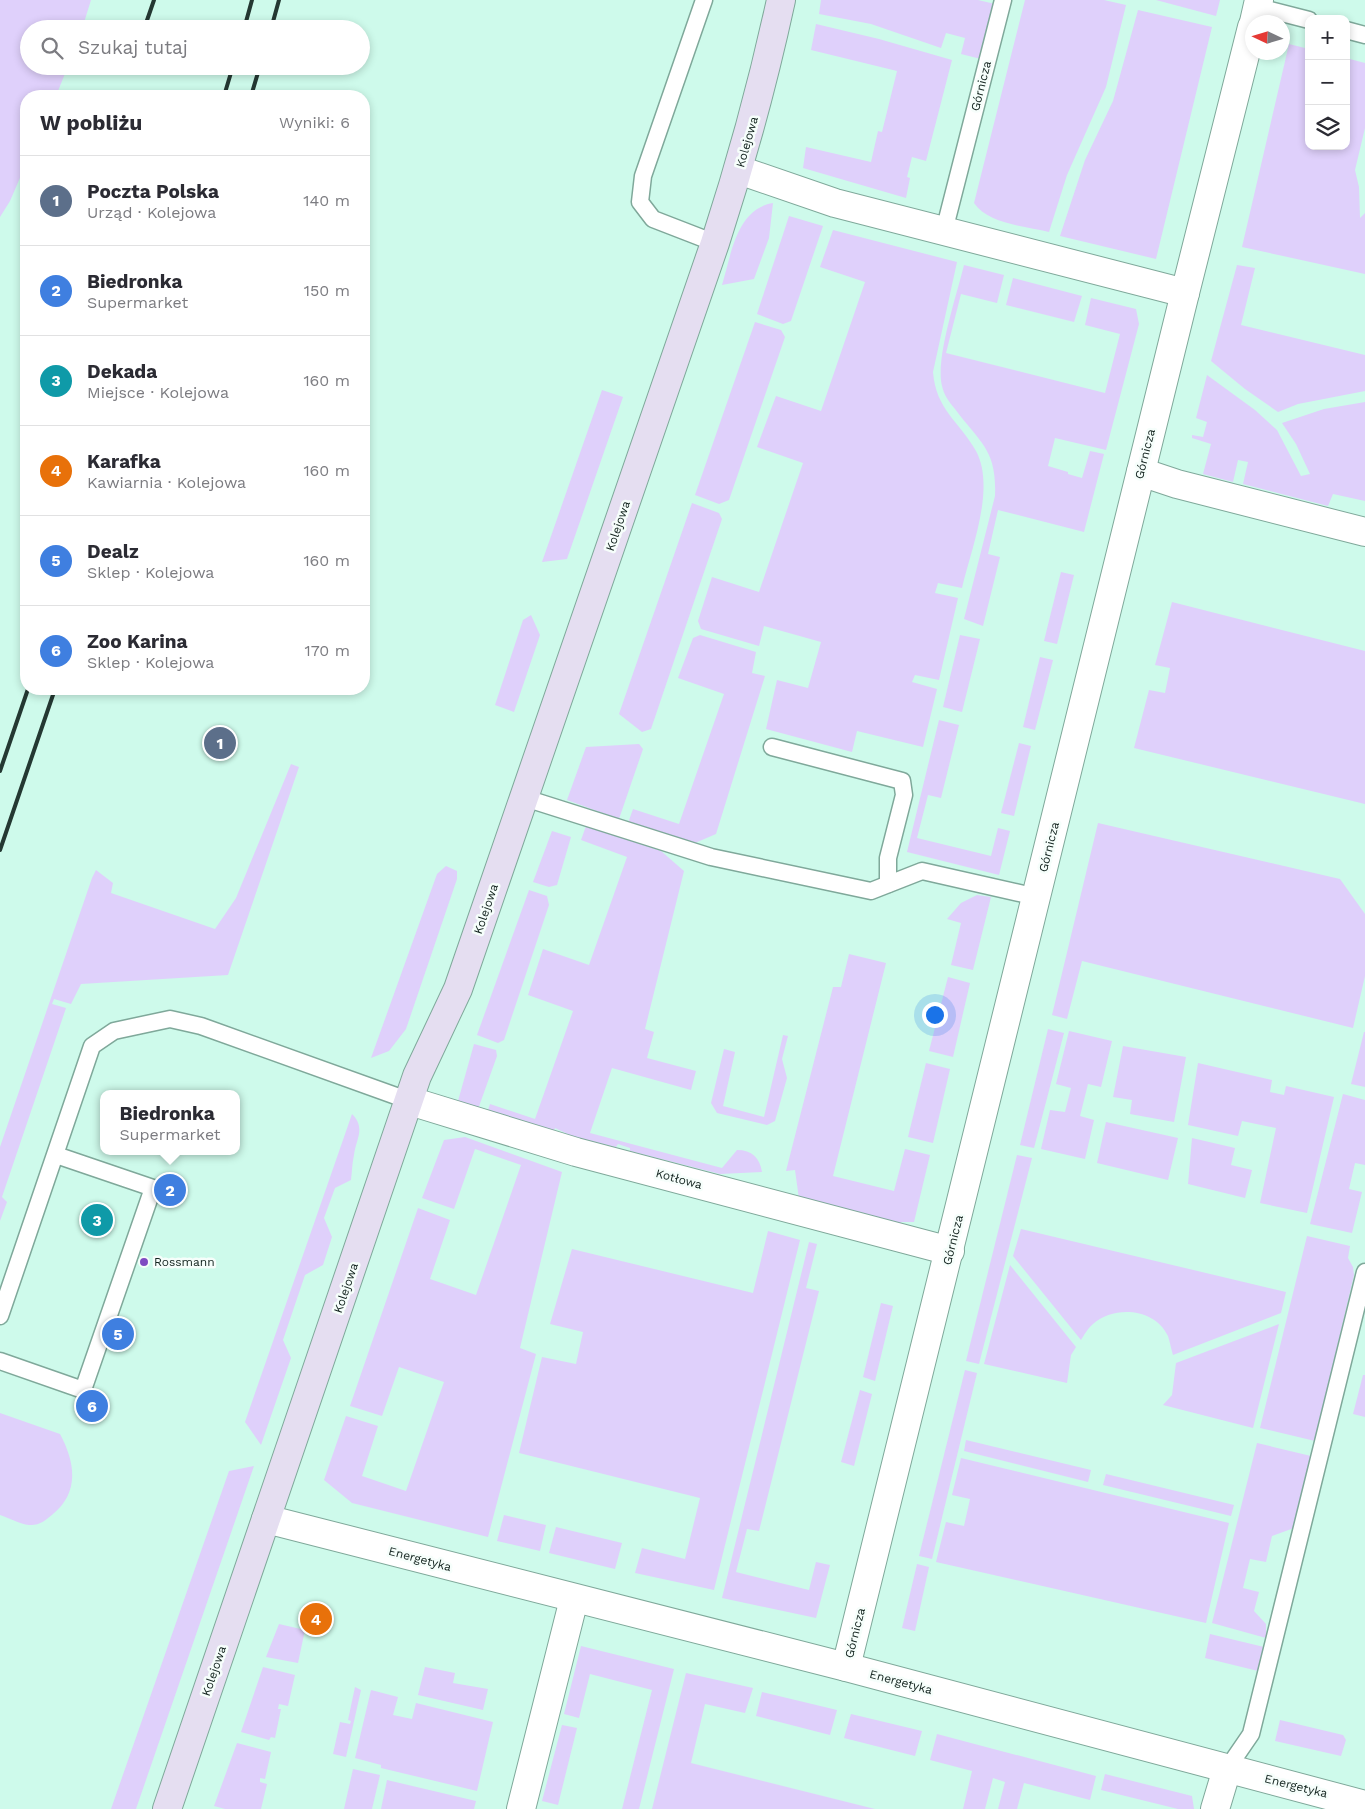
<!DOCTYPE html>
<html lang="pl">
<head>
<meta charset="utf-8">
<style>
  body { margin:0; font-family:"Work Sans",sans-serif; background:#f7f7f7; color:#2b2b33 }
  .controls { position:absolute; right:15px; top:15px; display:grid; overflow:hidden; border-radius:10px; box-shadow:0 2px 8px #0003 }
  .controls button { width:45px; height:45px; display:grid; place-items:center; padding:0; border:0; border-bottom:1px solid #e1e1e2; background:#fff; color:#2b2b33; font:25px sans-serif }
  .compass { position:absolute; left:1245px; top:15px; width:45px; height:45px; border-radius:50%; background:#fff; box-shadow:0 2px 8px #0003; rotate:274deg }
  .you { position:absolute; left:934px; top:1014px; width:18px; height:18px; margin:-12px; border:4px solid #fff; border-radius:50%; background:#1a73e8; box-shadow:0 0 0 8px #1a73e833 }
  .badge { display:grid; place-items:center; width:32px; height:32px; border-radius:50%; background:#7f4bc2; color:#fff; font-size:16px; font-weight:700 }
  .pin { position:absolute; translate:-50% -50%; border:2px solid #fff; box-shadow:0 1px 5px #0006 }
  .popup { position:absolute; left:100px; top:1090px; width:140px; height:65px; box-sizing:border-box; display:grid; place-content:center; border-radius:10px; background:#fff; filter:drop-shadow(0 1px 4px #0005); font-size:16px; white-space:nowrap; color:#7c7c81 }
  .popup b { font-size:19px; color:#2b2b33 }
  .popup::after { content:''; position:absolute; left:50%; top:100%; margin-left:-10px; border:10px solid transparent; border-top-color:#fff }
  .list { margin:0; padding:0; list-style:none }
  h2 { display:flex; justify-content:space-between; align-items:center; height:65px; margin:0; padding:0 20px; font-size:21px }
  h2 small { font-size:16px; font-weight:400; color:#7c7c81 }
  .list li { display:grid; grid-template-columns:32px 1fr auto; gap:15px; align-items:center; box-sizing:border-box; height:90px; padding:0 20px; border-top:1px solid #e1e1e2 }
  .list b { display:block; font-size:19px; white-space:nowrap }
  .list p { margin:0; font-size:16px; white-space:nowrap; color:#7c7c81 }
  .list em { font-size:16px; font-style:normal; color:#7c7c81 }
  .icon { flex:none; width:28px; height:28px; fill:none; stroke:currentColor; stroke-width:2; stroke-linecap:round; stroke-linejoin:round }
  .map { position:relative; flex:none; width:1365px; height:1809px; overflow:hidden }
  .search { position:absolute; background:#fff; box-shadow:0 2px 8px #0003; left:20px; top:20px; width:350px; height:55px; display:flex; align-items:center; gap:12px; box-sizing:border-box; padding:0 18px; border-radius:28px; color:#7c7c81; font-size:19px }
  .panel { position:absolute; background:#fff; box-shadow:0 2px 8px #0003; left:20px; top:90px; width:350px; height:605px; border-radius:20px }
  .map>svg:first-child { display:block }
  .green { fill:#dfd0fb }
  .lines { fill:none; stroke-linecap:round; stroke-linejoin:round }
  .lane-casing { stroke:#7fa89a; stroke-width:19 }
  .street-casing { stroke:#7fa89a; stroke-width:30 }
  .secondary-casing { stroke:#7fa89a; stroke-width:30 }
  .lane { stroke:#fff; stroke-width:16 }
  .street { stroke:#fff; stroke-width:28 }
  .secondary { stroke:#e5def1; stroke-width:28 }
  .rail { stroke:#243832; stroke-width:4 }
  .poi-dot { fill:#7f4bc2; stroke:#f6fefb; stroke-width:2 }
  .labels { text-anchor:middle; dominant-baseline:central; stroke-width:5; stroke-linejoin:round; paint-order:stroke }
  .street-label { font-size:12px; fill:#10211c; stroke:#f6fefb }
  .poi-label { font-size:12px; fill:#10211c; stroke:#f6fefb; text-anchor:start }
</style>
</head>
<body>
<div class="map">
<svg width="1365" height="1809" viewBox="0 0 1365 1809">
  <rect width="100%" height="100%" fill="#cefaeb"/>
  <g class="green">
    <polygon points="0,0 91,0 82,29 29,29 29,66 68,66 56,96 26,96 26,164 10,201 0,217"/>
    <polygon points="821,0 978,0 995,4 981,59 961,54 965,38 946,33 941,48 871,24 819,14"/>
    <path d="M1025 0H1104L1126 5 1106 87 1067 175 1049 232C1025 226 988 224 974 203Z"/>
    <polygon points="1156,0 1220,0 1216,16"/>
    <polygon points="1138,10 1212,27 1156,259 1060,236 1085,160 1113,101"/>
    <polygon points="816,24 879,39 952,60 926,161 912,157 907,177 910,178 906,198 803,168 806,147 871,162 878,131 882,132 897,71 811,50"/>
    <polygon points="1289,44 1309,49 1309,146 1346,146 1346,58 1365,63 1365,128 1355,170 1359,187 1360,218 1365,213 1365,274 1242,247"/>
    <path d="M773 203 769 238 754 279 722 285C731 256 736 209 773 203Z"/>
    <polygon points="789,216 823,226 791,321 783,324 757,314"/>
    <path d="M833 230 957 262 933 372C936 410 959 421 976 451 996 488 971 549 962 588L938 583 935 593 958 598 939 680 915 675 912 682 937 689 923 747 857 731 852 752 766 729 777 680 808 688 821 642 764 626 759 646 701 629 698 621 712 577 759 592 803 463 757 447 776 396 821 411 865 282 820 267Z"/>
    <path d="M964 265 1004 275 997 303 961 294 946 353 1105 393 1120 334 1085 325 1091 298 1136 309 1139 324 1106 450 1055 438 1048 466 1068 472V474L1082 478 1090 451 1104 454 1084 532 998 510 988 554 1000 557 983 626 964 619 995 496C997 449 980 443 955 409 949 402 944 395 942 386 935 359 957 294 964 265Z"/>
    <polygon points="1237,265 1255,268 1241,325 1365,355 1365,391 1298,404 1278,412 1245,389 1211,361"/>
    <polygon points="1013,278 1082,296 1074,322 1006,305"/>
    <polygon points="755,322 781,330 785,337 729,500 719,504 695,495"/>
    <polygon points="1207,375 1255,410 1277,430 1301,476 1310,474 1296,444 1282,423 1324,409 1365,402 1365,501 1333,494 1328,506 1243,484 1248,462 1238,460 1233,482 1203,474 1211,444 1192,438 1192,435 1203,437 1207,422 1196,418"/>
    <polygon points="602,390 623,397 567,559 542,562"/>
    <polygon points="692,503 719,513 722,519 651,729 642,732 619,714"/>
    <polygon points="1061,572 1074,575 1057,644 1044,641"/>
    <polygon points="1172,602 1365,651 1365,804 1134,748 1149,690 1165,693 1170,668 1155,665"/>
    <polygon points="531,615 540,635 514,712 495,705 523,620"/>
    <polygon points="700,635 756,652 752,673 765,676 716,834 695,843 628,823 633,809 679,824 724,694 678,678 693,638"/>
    <polygon points="960,635 980,639 962,712 943,707"/>
    <polygon points="1040,657 1053,660 1035,730 1023,727"/>
    <polygon points="939,720 959,725 941,798 928,795 917,838 991,856 998,828 1010,831 999,875 907,852"/>
    <polygon points="1019,743 1031,746 1014,816 1001,813"/>
    <polygon points="639,744 643,749 619,819 567,800 586,747"/>
    <polygon points="291,764 299,767 228,975 81,984 71,1004 54,999 52,1004 66,1008 2,1197 7,1202 0,1221 0,1147 92,878 96,870 113,883 111,893 215,929 236,898"/>
    <polygon points="1098,823 1340,879 1365,914 1365,976 1353,1028 1082,961 1067,1019 1052,1015"/>
    <path d="M586 826 661 851 684 871 645 1029 654 1032 647 1058 696 1071 691 1090 612 1068 590 1133 722 1168 737 1150C752 1150 760 1158 762 1172L720 1174 630 1151V1148L618 1144 616 1147 574 1137 555 1128 551 1138 486 1116 490 1104 535 1119 573 1011 528 995 543 949 589 965 627 857 581 840Z"/>
    <polygon points="552,831 571,837 557,885 549,887 533,882"/>
    <polygon points="446,866 457,871 457,879 406,1029 389,1051 371,1058 437,874"/>
    <polygon points="529,890 547,896 549,905 504,1040 498,1043 477,1035"/>
    <polygon points="977,895 991,897 973,970 951,965 961,923 947,919 961,903"/>
    <polygon points="849,954 886,963 833,1176 894,1191 905,1149 930,1155 914,1222 901,1222 902,1231 799,1199 795,1170 786,1171 833,987 841,987"/>
    <polygon points="948,977 970,983 953,1057 929,1051"/>
    <polygon points="1048,1029 1064,1033 1034,1148 1020,1145"/>
    <polygon points="1069,1031 1112,1041 1101,1087 1088,1084 1080,1116 1094,1120 1085,1159 1041,1149 1050,1110 1065,1112 1071,1088 1056,1084"/>
    <polygon points="1364,1032 1365,1032 1365,1087 1351,1084"/>
    <polygon points="783,1035 788,1036 782,1059 787,1078 775,1121 767,1125 717,1113 711,1103 724,1049 735,1052 723,1106 764,1117"/>
    <polygon points="474,1044 496,1050 497,1056 477,1112 463,1106 458,1101"/>
    <polygon points="1123,1046 1186,1057 1174,1122 1130,1114 1132,1100 1113,1097"/>
    <polygon points="926,1063 950,1069 933,1143 908,1137"/>
    <polygon points="1198,1063 1272,1080 1270,1092 1284,1095 1286,1086 1334,1097 1307,1213 1260,1203 1276,1128 1242,1121 1238,1136 1188,1125"/>
    <polygon points="1343,1094 1365,1100 1365,1165 1355,1163 1349,1189 1362,1192 1352,1233 1310,1224"/>
    <path d="M352 1114C366 1128 356 1139 354 1155 352 1164 352 1172 351 1180L335 1188 324 1218 332 1237 323 1265 305 1275 283 1340 291 1358 261 1445 245 1422Z"/>
    <polygon points="1106,1122 1178,1138 1168,1180 1097,1163"/>
    <polygon points="465,1137 562,1172 520,1348 536,1354 488,1537 352,1503 324,1480 346,1416 378,1426 362,1476 406,1491 444,1382 399,1367 382,1416 350,1406 418,1208 450,1220 430,1279 476,1295 521,1165 475,1149 454,1209 422,1198 444,1140"/>
    <polygon points="1192,1138 1235,1148 1231,1165 1252,1170 1245,1198 1188,1184"/>
    <polygon points="1017,1155 1032,1158 979,1364 966,1361"/>
    <path d="M1021 1229 1286 1292 1281 1313 1173 1355C1171 1349 1170 1342 1168 1336 1155 1308 1114 1305 1093 1324 1088 1328 1084 1335 1081 1340L1013 1256Z"/>
    <polygon points="768,1231 800,1240 714,1590 635,1573 642,1548 685,1559 700,1498 519,1453 542,1357 576,1364 583,1332 550,1324 572,1249 753,1293"/>
    <polygon points="1307,1236 1350,1246 1348,1258 1353,1267 1354,1275 1315,1441 1260,1428"/>
    <polygon points="809,1242 817,1244 806,1288 819,1291 759,1531 747,1529 736,1572 809,1590 816,1562 830,1565 816,1618 722,1598"/>
    <polygon points="1010,1265 1076,1347 1071,1355 1067,1383 984,1364"/>
    <polygon points="881,1303 893,1306 875,1381 863,1377"/>
    <polygon points="1279,1324 1253,1428 1163,1405 1172,1395 1176,1363"/>
    <polygon points="965,1370 977,1373 932,1559 919,1556"/>
    <polygon points="1363,1375 1365,1375 1365,1417 1353,1414"/>
    <polygon points="860,1390 872,1394 854,1466 841,1462"/>
    <path d="M0 1413 60 1434C75 1462 80 1492 53 1514 46 1520 39 1526 29 1525 20 1524 9 1518 0 1515Z"/>
    <polygon points="966,1440 1091,1470 1088,1482 964,1451"/>
    <polygon points="1257,1443 1311,1456 1294,1528 1272,1536 1266,1562 1250,1559 1243,1588 1259,1592 1254,1611 1266,1624 1266,1638 1212,1623"/>
    <polygon points="961,1458 1229,1523 1206,1623 936,1562 946,1522 964,1526 970,1499 952,1495"/>
    <polygon points="254,1466 136,1809 111,1809 229,1471"/>
    <polygon points="1106,1474 1234,1505 1231,1516 1103,1485"/>
    <polygon points="504,1515 546,1525 540,1551 497,1541"/>
    <polygon points="556,1527 622,1543 615,1569 549,1553"/>
    <polygon points="917,1564 929,1567 915,1631 902,1628"/>
    <polygon points="279,1624 305,1630 298,1663 266,1657"/>
    <polygon points="1210,1634 1264,1647 1258,1671 1205,1658"/>
    <polygon points="581,1646 674,1669 639,1809 622,1809 652,1690 590,1674 579,1718 564,1714"/>
    <polygon points="263,1667 295,1675 288,1706 279,1704 278,1709 281,1709 275,1738 271,1737 269,1740 241,1732"/>
    <polygon points="425,1667 455,1673 453,1683 488,1689 483,1710 418,1695"/>
    <polygon points="686,1673 753,1688 745,1713 705,1704 691,1763 875,1809 652,1809"/>
    <polygon points="355,1687 361,1690 346,1757 333,1754 340,1722 350,1724 351,1721 348,1720"/>
    <polygon points="371,1690 398,1697 393,1715 412,1719 416,1703 493,1722 477,1791 381,1768 381,1765 355,1758"/>
    <polygon points="762,1692 837,1710 830,1735 756,1716"/>
    <polygon points="851,1714 922,1731 915,1756 844,1738"/>
    <polygon points="1280,1720 1343,1735 1346,1740 1341,1756 1275,1741"/>
    <polygon points="562,1725 577,1728 558,1805 542,1801"/>
    <polygon points="937,1734 1096,1776 1090,1800 1024,1783 1017,1809 998,1809 1005,1782 993,1778 985,1809 963,1809 972,1771 930,1760"/>
    <polygon points="237,1743 271,1752 265,1779 260,1778 260,1782 267,1784 261,1809 225,1809 214,1806"/>
    <polygon points="353,1769 380,1775 372,1809 344,1809"/>
    <polygon points="1105,1774 1192,1796 1194,1809 1178,1809 1101,1790"/>
    <polygon points="387,1780 476,1801 474,1809 381,1809"/>
  </g>
  <g class="lines">
    <defs>
      <g id="lane">
        <polyline points="704,0 643,176 640,202 653,219 715,243"/>
        <polyline points="1258,7 1309,20"/>
        <polyline points="1346,30 1365,35"/>
        <polyline points="944,231 1003,0"/>
        <polyline points="772,747 902,781 904,795 888,858 888,884"/>
        <polyline points="525,798 711,857 871,891 922,871 1037,897"/>
        <polyline points="0,1316 92,1046 114,1031 170,1019 201,1026 410,1101"/>
        <polyline points="0,1361 83,1390 153,1188 56,1155"/>
        <polyline points="1227,1769 1251,1734 1365,1272"/>
      </g>
      <g id="street">
        <polyline points="1254,22 1259,0"/>
        <polyline points="739,170 835,203 1185,293"/>
        <polyline points="1141,472 1177,484 1365,532"/>
        <polyline points="410,1101 576,1152 950,1251"/>
        <polyline points="266,1519 846,1667 1365,1805"/>
        <polyline points="846,1667 1185,293 1252,27"/>
        <polyline points="521,1809 574,1599"/>
        <polyline points="1215,1809 1227,1769"/>
      </g>
      <path id="secondary" d="M167 1809 417 1076 458 989 715 243C741 163 763 83 781 0"/>
    </defs>
    <use href="#lane" class="lane-casing"/>
    <use href="#street" class="street-casing"/>
    <use href="#secondary" class="secondary-casing"/>
    <use href="#lane" class="lane"/>
    <use href="#street" class="street"/>
    <use href="#secondary" class="secondary"/>
    <g class="rail">
      <polyline points="144,29 154,0"/>
      <polyline points="244,29 252,0"/>
      <polyline points="271,29 279,0"/>
      <polyline points="224,96 233,66"/>
      <polyline points="251,96 260,66"/>
      <polyline points="0,771 28,689"/>
      <polyline points="0,850 55,689"/>
    </g>
  </g>
  <circle class="poi-dot" cx="144" cy="1262" r="5"/>
  <g class="labels">
    <g class="street-label">
      <text transform="translate(981 86) rotate(-76)">Górnicza</text>
      <text transform="translate(747 142) rotate(-74)">Kolejowa</text>
      <text transform="translate(1145 454) rotate(-76)">Górnicza</text>
      <text transform="translate(618 526) rotate(-71)">Kolejowa</text>
      <text transform="translate(1049 847) rotate(-76)">Górnicza</text>
      <text transform="translate(486 909) rotate(-71)">Kolejowa</text>
      <text transform="translate(679 1179) rotate(15)">Kotłowa</text>
      <text transform="translate(953 1240) rotate(-76)">Górnicza</text>
      <text transform="translate(346 1288) rotate(-71)">Kolejowa</text>
      <text transform="translate(420 1559) rotate(15)">Energetyka</text>
      <text transform="translate(855 1633) rotate(-76)">Górnicza</text>
      <text transform="translate(214 1671) rotate(-71)">Kolejowa</text>
      <text transform="translate(901 1682) rotate(15)">Energetyka</text>
      <text transform="translate(1296 1786) rotate(14)">Energetyka</text>
    </g>
    <g class="poi-label">
      <text x="154" y="1262">Rossmann</text>
    </g>
  </g>
</svg>
<div class="controls">
<button>+</button>
<button>−</button>
<button><svg class="icon" aria-label="layers" viewBox="0 0 24 24"><path d="M12 4l9 5-9 5-9-5zM3 14l9 5 9-5"/></svg></button>
</div>
<svg class="compass" viewBox="-18 -18 36 36"><path d="M0-13l5 13h-10z" fill="#e53935"/><path d="M0 13l5-13h-10z" fill="#7c7c81"/></svg>
<div class="you"></div>
<div class="pin badge" style="left:220px;top:743px;background:#5c6f8a">1</div>
<div class="pin badge" style="left:170px;top:1190px;background:#3f7fe0">2</div>
<div class="popup"><b>Biedronka</b>Supermarket</div>
<div class="pin badge" style="left:97px;top:1220px;background:#0f9aa8">3</div>
<div class="pin badge" style="left:316px;top:1619px;background:#e8710a">4</div>
<div class="pin badge" style="left:118px;top:1334px;background:#3f7fe0">5</div>
<div class="pin badge" style="left:92px;top:1406px;background:#3f7fe0">6</div>
<div class="search"><svg class="icon" aria-label="search" viewBox="0 0 24 24"><circle cx="10" cy="10" r="6"/><path d="M15 15l6 6"/></svg>Szukaj tutaj</div>
<section class="panel">
<h2>W pobliżu<small>Wyniki: 6</small></h2>
<ul class="list">
<li><span class="badge" style="background:#5c6f8a">1</span><div><b>Poczta Polska</b><p>Urząd · Kolejowa</p></div><em>140 m</em></li>
<li><span class="badge" style="background:#3f7fe0">2</span><div><b>Biedronka</b><p>Supermarket</p></div><em>150 m</em></li>
<li><span class="badge" style="background:#0f9aa8">3</span><div><b>Dekada</b><p>Miejsce · Kolejowa</p></div><em>160 m</em></li>
<li><span class="badge" style="background:#e8710a">4</span><div><b>Karafka</b><p>Kawiarnia · Kolejowa</p></div><em>160 m</em></li>
<li><span class="badge" style="background:#3f7fe0">5</span><div><b>Dealz</b><p>Sklep · Kolejowa</p></div><em>160 m</em></li>
<li><span class="badge" style="background:#3f7fe0">6</span><div><b>Zoo Karina</b><p>Sklep · Kolejowa</p></div><em>170 m</em></li>
</ul>
</section>
</div>
</body>
</html>
